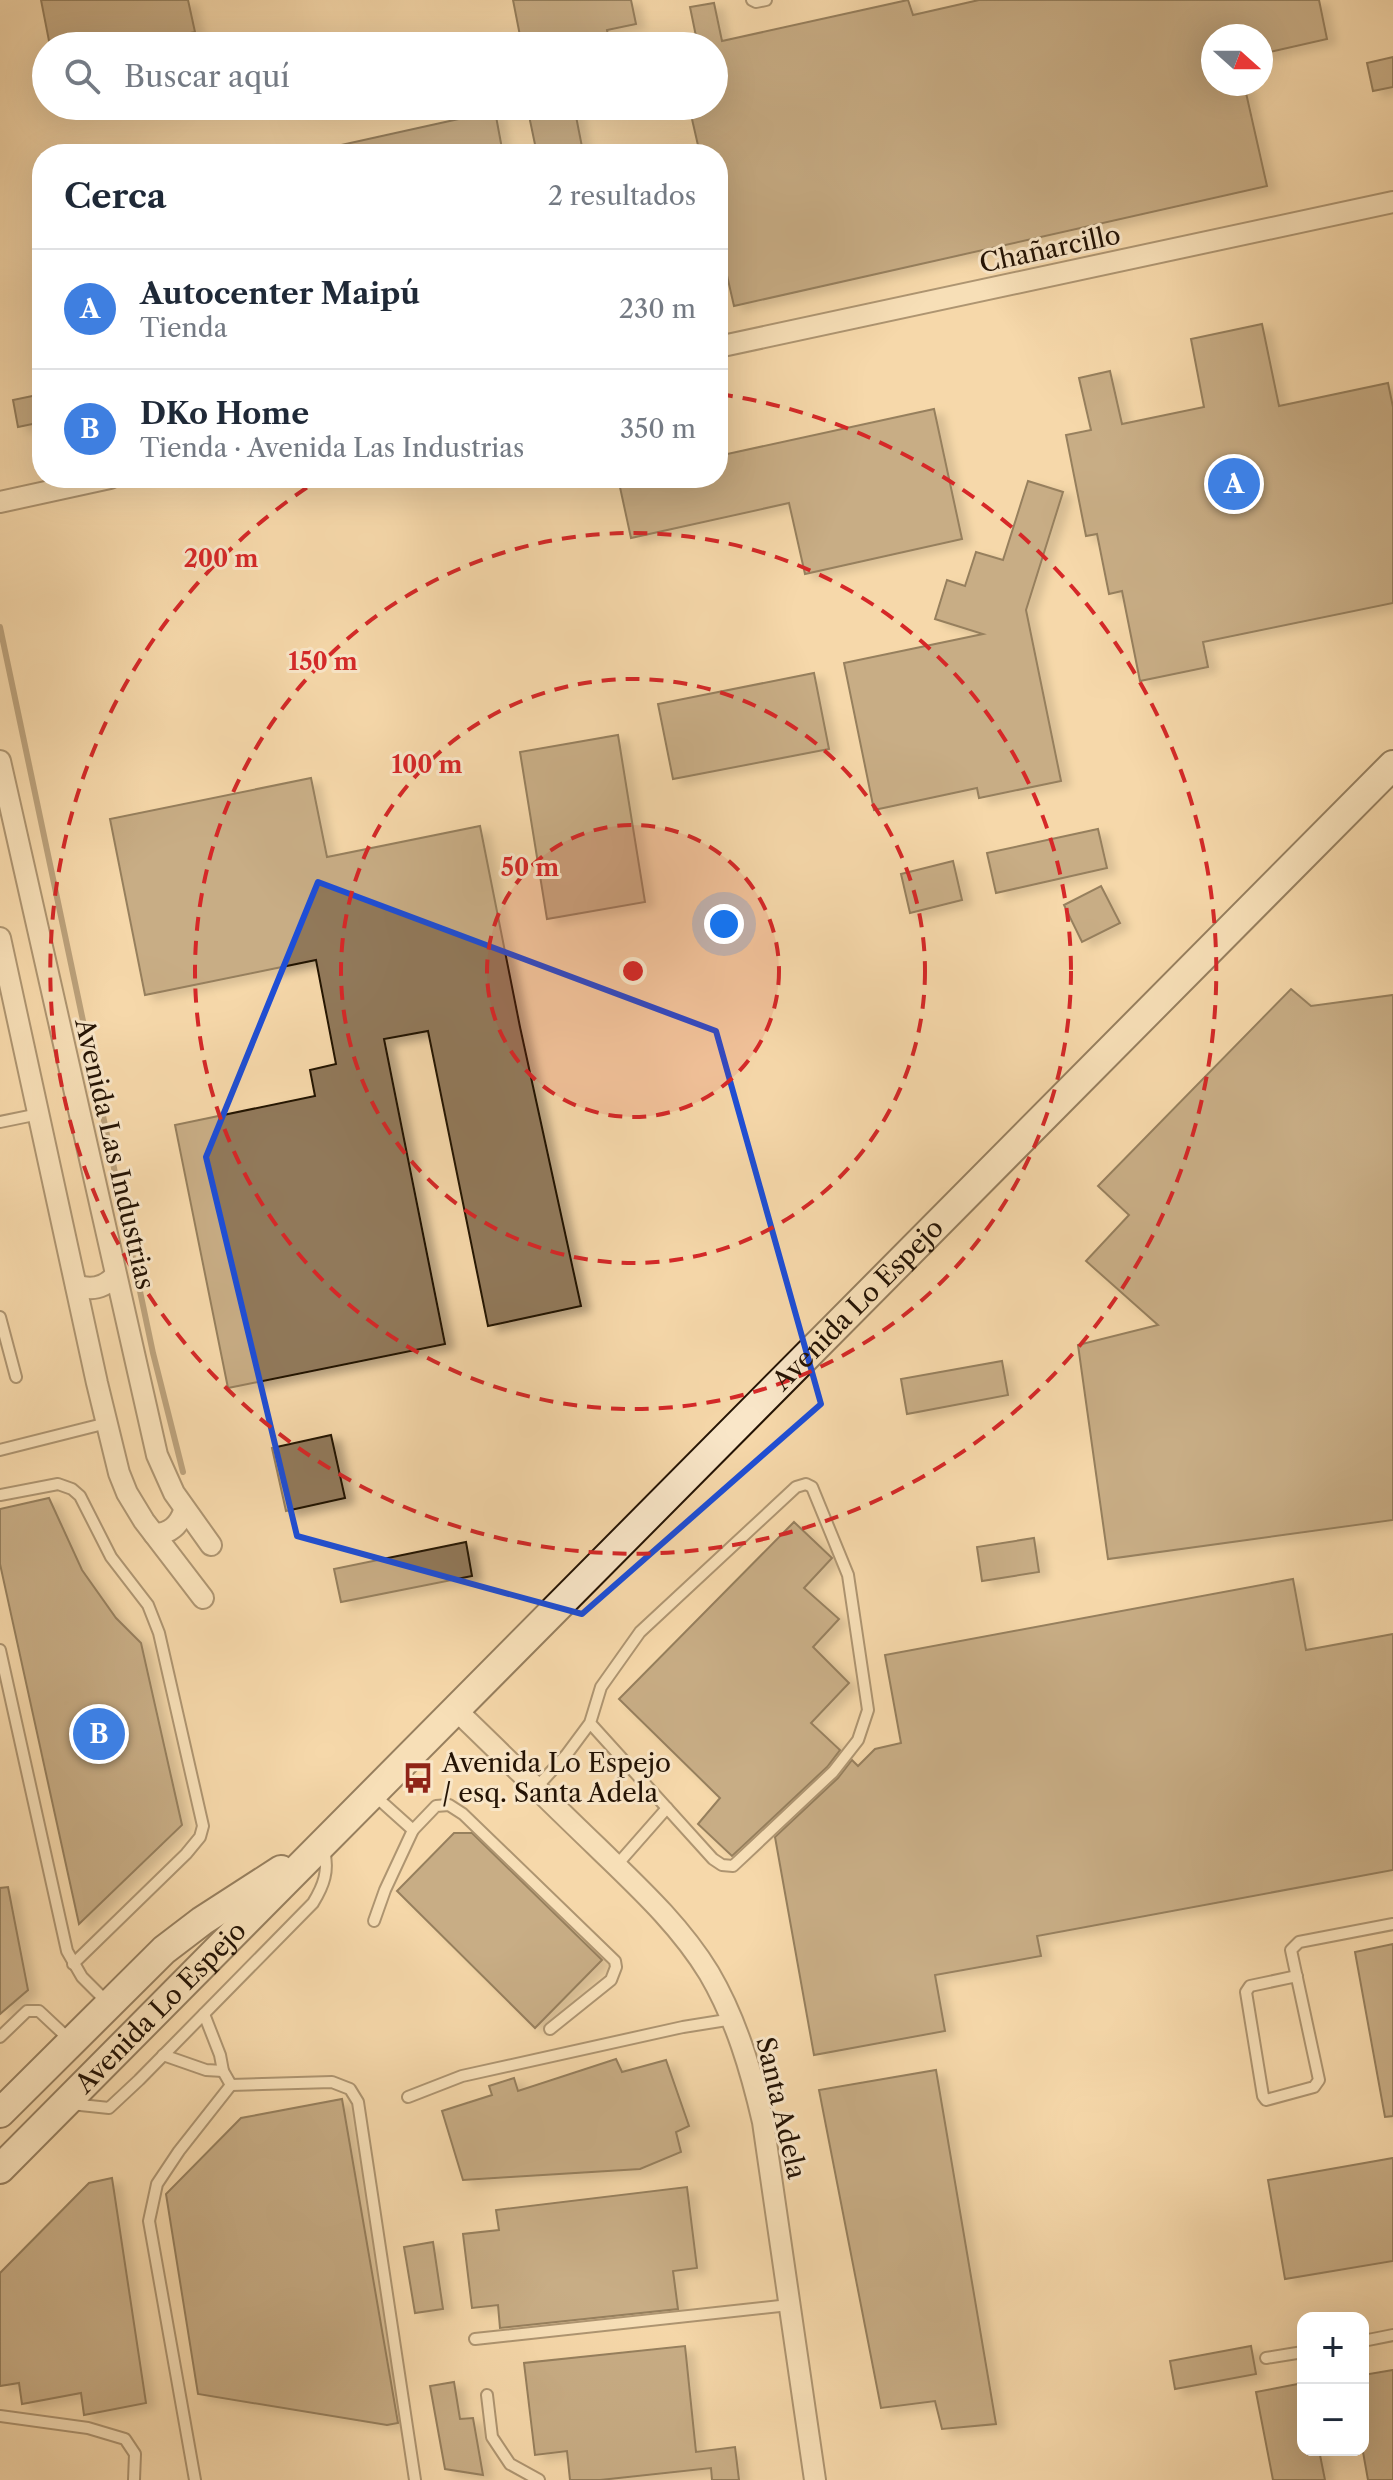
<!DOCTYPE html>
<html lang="es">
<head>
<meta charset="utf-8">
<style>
  body { margin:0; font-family:"Libre Caslon Text",serif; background:#f6f6f7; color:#1f2937 }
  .controls { position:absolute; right:24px; bottom:24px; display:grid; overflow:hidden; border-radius:16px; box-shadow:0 8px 32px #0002 }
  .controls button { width:72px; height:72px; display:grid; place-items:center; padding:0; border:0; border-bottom:2px solid #e0e1e3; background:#fff; color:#1f2937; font:40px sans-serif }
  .compass { position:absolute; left:1201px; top:24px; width:72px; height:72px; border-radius:50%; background:#fff; box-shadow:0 8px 32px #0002; rotate:111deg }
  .you { position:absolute; left:724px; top:924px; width:28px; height:28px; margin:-20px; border:6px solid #fff; border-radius:50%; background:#1a73e8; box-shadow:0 0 0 12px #1a73e833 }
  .badge { display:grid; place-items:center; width:52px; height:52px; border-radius:50%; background:#0b8043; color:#fff; font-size:26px; font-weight:700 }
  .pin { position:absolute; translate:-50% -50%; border:4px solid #fff; box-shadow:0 2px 8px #0006 }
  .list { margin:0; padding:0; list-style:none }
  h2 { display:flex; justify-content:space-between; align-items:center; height:104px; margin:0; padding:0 32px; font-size:34px }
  h2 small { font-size:26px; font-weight:400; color:#747a83 }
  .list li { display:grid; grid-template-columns:52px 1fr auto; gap:24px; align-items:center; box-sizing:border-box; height:120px; padding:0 32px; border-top:2px solid #e0e1e3 }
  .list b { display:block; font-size:30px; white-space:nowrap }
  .list p { margin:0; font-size:26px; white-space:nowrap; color:#747a83 }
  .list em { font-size:26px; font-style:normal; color:#747a83 }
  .icon { flex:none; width:44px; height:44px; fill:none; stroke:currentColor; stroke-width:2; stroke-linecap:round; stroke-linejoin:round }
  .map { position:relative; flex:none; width:1393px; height:2480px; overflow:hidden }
  .search { position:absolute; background:#fff; box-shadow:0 8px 32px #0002; left:32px; top:32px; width:696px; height:88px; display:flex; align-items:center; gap:20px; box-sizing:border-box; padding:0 28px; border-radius:44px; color:#747a83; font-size:30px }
  .panel { position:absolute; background:#fff; box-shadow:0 8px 32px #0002; left:32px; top:144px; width:696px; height:344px; border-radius:32px }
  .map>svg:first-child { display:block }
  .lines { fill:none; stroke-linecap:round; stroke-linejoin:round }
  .stream { stroke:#776146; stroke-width:6 }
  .building { fill:#91795a; stroke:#241304; stroke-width:2; filter:url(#shadow) }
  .service-casing { stroke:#58442e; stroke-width:14 }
  .minor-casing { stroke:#58442e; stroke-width:24 }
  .secondary-casing { stroke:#241304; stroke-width:32 }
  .service { stroke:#f9e6c8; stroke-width:10 }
  .minor { stroke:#f9e6c8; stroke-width:20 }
  .secondary { stroke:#f9e6c8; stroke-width:28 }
  .marked { fill:none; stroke:#1d4ed8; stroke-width:6; stroke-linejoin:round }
  .ring { fill:none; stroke:#d62828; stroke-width:4; stroke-dasharray:14 10 }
  .labels { text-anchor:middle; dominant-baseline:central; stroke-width:6; stroke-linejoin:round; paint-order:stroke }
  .street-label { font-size:26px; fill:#241304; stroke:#f9e6c8 }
  .poi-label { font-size:26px; fill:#241304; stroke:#f9e6c8; text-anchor:start }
  .centre { fill:#d62828; stroke:#f9e6c8; stroke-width:4 }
  .ring-label { font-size:24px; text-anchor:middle; font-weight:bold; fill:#d62828; stroke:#f9e6c8; stroke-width:6; stroke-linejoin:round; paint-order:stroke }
</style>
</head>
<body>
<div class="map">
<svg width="1393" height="2480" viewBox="0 0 1393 2480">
  <defs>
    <filter id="shadow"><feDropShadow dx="9" dy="5" stdDeviation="4" flood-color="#0004"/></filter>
  </defs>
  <rect width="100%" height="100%" fill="#f6d8aa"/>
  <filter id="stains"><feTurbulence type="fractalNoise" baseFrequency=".0025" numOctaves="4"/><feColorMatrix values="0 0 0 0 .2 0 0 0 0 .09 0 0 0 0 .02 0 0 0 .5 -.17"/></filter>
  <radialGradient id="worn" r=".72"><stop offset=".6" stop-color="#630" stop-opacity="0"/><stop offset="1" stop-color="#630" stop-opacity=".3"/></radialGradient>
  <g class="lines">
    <polyline class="stream" points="0,627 153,1353 183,1472"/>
  </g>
  <g class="building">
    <polygon points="41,0 188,0 195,32 128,46 50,46"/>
    <polygon points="513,0 631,0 636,24 607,30 609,41 581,46 522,46"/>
    <polygon points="908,0 913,15 979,0 1319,0 1327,39 1261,54 1261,36 1213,36 1213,84 1244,84 1267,186 734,306 718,236 718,154 700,154 689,106 714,106 714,46 698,46 690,7 714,3 722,41"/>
    <polygon points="1393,57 1393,87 1373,91 1367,63"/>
    <polygon points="527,106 574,106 583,152 571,154 537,154"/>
    <polygon points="495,111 503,154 333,154 332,147"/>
    <polygon points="1262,324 1279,406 1388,383 1393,407 1393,603 1203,642 1208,667 1140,681 1122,591 1109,594 1097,534 1086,536 1066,435 1091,430 1079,378 1110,371 1122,424 1204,407 1191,339"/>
    <polygon points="42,394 42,422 18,427 13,400"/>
    <polygon points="934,409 962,539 805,574 789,503 631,538 618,478 718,478 718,456"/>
    <polygon points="1028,481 1063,492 1026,610 1061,781 979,798 977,788 874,810 844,663 983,634 935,619 947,580 965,586 976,552 1003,560"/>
    <polygon points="814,673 829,749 673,779 658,704"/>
    <polygon points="618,735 645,902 547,919 520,752"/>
    <polygon points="311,778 327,857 480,826 520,1027 581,1306 488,1326 428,1031 384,1039 445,1344 228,1388 175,1125 315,1096 310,1070 336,1064 316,960 145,995 110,819"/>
    <polygon points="1098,829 1107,868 996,893 987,853"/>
    <polygon points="953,861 962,900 910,913 901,874"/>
    <polygon points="1101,886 1120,923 1082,942 1064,905"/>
    <polygon points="1291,989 1311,1006 1393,995 1393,1520 1108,1559 1078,1345 1158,1325 1086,1261 1129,1215 1098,1186"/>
    <polygon points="1002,1361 1008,1395 907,1414 901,1379"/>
    <polygon points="331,1435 345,1498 286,1511 272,1448"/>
    <polygon points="49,1498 82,1570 116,1618 141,1643 182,1825 79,1924 0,1564 0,1509"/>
    <polygon points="794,1522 832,1558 804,1588 839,1619 813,1647 849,1683 811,1723 840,1750 827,1767 732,1856 698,1824 720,1798 619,1699"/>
    <polygon points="1034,1538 1039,1572 982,1581 977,1547"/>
    <polygon points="466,1542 472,1576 341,1602 334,1569"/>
    <polygon points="1293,1579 1306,1650 1393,1634 1393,1870 1037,1936 1041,1956 935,1975 945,2031 814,2055 775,1837 838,1778 852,1760 858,1766 875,1749 901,1743 885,1655"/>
    <polygon points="454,1833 472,1833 602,1960 535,2028 397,1891"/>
    <polygon points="8,1887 28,1990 0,2014 0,1888"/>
    <polygon points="1393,1944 1393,2116 1385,2117 1355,1952"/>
    <polygon points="616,2059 622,2072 666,2060 689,2126 676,2132 681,2152 640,2169 463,2180 442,2111 492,2095 489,2086 514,2078 518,2091"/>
    <polygon points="936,2070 996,2424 942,2429 935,2401 881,2408 819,2090"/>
    <polygon points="342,2099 398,2423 387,2425 198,2394 166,2194 241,2118"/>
    <polygon points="1393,2158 1393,2261 1285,2279 1268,2180"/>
    <polygon points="112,2178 146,2403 84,2415 81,2393 22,2404 19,2383 0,2386 0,2273 89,2183"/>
    <polygon points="687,2187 697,2268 673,2271 678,2309 500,2328 498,2305 472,2308 463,2234 499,2230 496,2210"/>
    <polygon points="433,2242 443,2309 415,2313 404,2247"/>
    <polygon points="685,2346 696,2452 735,2447 739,2480 712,2480 711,2468 600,2480 570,2480 567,2451 535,2455 524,2363"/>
    <polygon points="1251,2346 1256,2374 1175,2389 1170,2361"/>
    <polygon points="1393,2370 1393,2480 1368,2480 1363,2452 1363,2375"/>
    <polygon points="454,2382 460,2419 473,2418 483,2475 445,2469 430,2386"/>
    <polygon points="1303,2383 1303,2450 1319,2450 1325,2480 1273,2480 1256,2392"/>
  </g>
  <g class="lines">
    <defs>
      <g id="service">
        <polyline points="752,0 756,2 766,0"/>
        <polyline points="0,1122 39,1114"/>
        <polyline points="0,1317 16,1377"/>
        <polyline points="0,1450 107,1423"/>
        <polyline points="0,1495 58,1484 72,1489 80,1496 111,1557 148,1605 159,1633 203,1826 200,1837 186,1854 73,1964"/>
        <polyline points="0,1650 67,1951 82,1977 107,2002"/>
        <polyline points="536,1788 567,1754 590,1723 601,1687 640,1632 796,1487 806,1484 812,1487 848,1575 868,1710 858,1740 833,1772 733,1866 722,1865 713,1859 590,1723"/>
        <polyline points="374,1795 413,1830 436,1806 449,1805 463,1814 615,1961 616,1967 611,1980 550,2029"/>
        <polyline points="616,1866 667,1808"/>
        <polyline points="374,1921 385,1890 413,1830"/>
        <polyline points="1297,1976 1250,1986 1246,1992 1263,2096 1266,2100 1314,2087 1319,2080 1291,1950 1299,1942 1393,1924"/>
        <polyline points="204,2014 220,2055 223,2071 231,2085"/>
        <polyline points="0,2037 27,2011 39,2011 70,2040"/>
        <polyline points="163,2055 206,2070 223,2071"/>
        <polyline points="231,2085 332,2082 350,2089 358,2102 415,2480"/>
        <polyline points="408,2097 462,2076 683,2027 733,2019"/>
        <path d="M71 2104 109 2108 139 2080 313 1903C324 1885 329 1871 324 1850"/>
        <polyline points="475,2339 789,2305"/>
        <polyline points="1363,2341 1393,2335"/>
        <polyline points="1266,2358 1303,2352"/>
        <polyline points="487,2395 492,2437 510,2464 539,2480"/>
        <polyline points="0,2416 88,2428 125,2439 135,2454 134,2480"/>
        <polyline points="195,2480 149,2221 157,2184 179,2151 231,2085"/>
      </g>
      <g id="minor">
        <polyline points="718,347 1393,202"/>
        <polyline points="0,502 110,478"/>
        <polyline points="0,761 157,1455 174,1493 211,1545"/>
        <polyline points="0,938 97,1383 119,1473 127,1493 144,1521 203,1598"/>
        <path d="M76 1285C91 1291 104 1288 115 1276"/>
        <path d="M154 1534C170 1534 179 1525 184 1511"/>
        <path d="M456 1710C503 1755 549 1801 596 1846 637 1886 679 1924 709 1973 736 2019 751 2070 763 2122L815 2480"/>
      </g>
      <g id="secondary">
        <polyline points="0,2113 164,1950 202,1921 281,1870"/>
        <path id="s1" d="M0 2169 1393 765"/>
      </g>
    </defs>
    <use href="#service" class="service-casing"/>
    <use href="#minor" class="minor-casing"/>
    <use href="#secondary" class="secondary-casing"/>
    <use href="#service" class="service"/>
    <use href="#minor" class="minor"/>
    <use href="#secondary" class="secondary"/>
  </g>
  <path d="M0 0H1393V2480H0ZM318 882 716 1031 821 1404 582 1614 297 1536 206 1157Z" fill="#f6d8aa" fill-opacity=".55" fill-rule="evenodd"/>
  <path class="marked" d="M318 882 716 1031 821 1404 582 1614 297 1536 206 1157Z"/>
  <circle cx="633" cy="971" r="146" fill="#d62828" fill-opacity=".12"/>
  <g class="ring">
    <circle cx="633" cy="971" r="146"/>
    <circle cx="633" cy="971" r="292"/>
    <circle cx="633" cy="971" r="438"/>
    <path d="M719 394A583 583 0 1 1 320 479"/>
  </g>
  <defs>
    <symbol id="bus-bare" viewBox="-9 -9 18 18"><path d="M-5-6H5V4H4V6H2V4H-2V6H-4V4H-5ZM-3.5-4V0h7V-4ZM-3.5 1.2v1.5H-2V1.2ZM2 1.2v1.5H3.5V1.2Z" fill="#8f2418" stroke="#f9e6c8" stroke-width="2.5" paint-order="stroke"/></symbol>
  </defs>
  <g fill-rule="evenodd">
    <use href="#bus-bare" x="396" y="1756" width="44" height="44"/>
  </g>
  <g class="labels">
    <g class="street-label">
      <text transform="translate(1050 249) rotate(-12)">Chañarcillo</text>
      <text transform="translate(115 1154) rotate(77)">Avenida Las Industrias</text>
      <text stroke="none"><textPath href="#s1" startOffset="1218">Avenida Lo Espejo</textPath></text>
      <text stroke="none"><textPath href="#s1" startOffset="228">Avenida Lo Espejo</textPath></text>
      <text transform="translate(781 2108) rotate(77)">Santa Adela</text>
    </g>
    <g class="poi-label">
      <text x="442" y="1763">Avenida Lo Espejo<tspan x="442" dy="30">/ esq. Santa Adela</tspan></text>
    </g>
  </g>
  <circle cx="633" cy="971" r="12" class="centre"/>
  <g class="ring-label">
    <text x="221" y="567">200 m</text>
    <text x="323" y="670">150 m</text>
    <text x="427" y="773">100 m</text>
    <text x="530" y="876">50 m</text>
  </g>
  <rect width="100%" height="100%" filter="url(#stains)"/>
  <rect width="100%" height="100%" fill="url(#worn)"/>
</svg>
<div class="controls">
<button>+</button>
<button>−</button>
</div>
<svg class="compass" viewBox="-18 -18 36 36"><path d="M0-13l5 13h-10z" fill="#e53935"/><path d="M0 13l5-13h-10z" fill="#747a83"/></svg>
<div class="you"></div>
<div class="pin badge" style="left:1234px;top:484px;background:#3f7fe0">A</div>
<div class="pin badge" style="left:99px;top:1734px;background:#3f7fe0">B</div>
<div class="search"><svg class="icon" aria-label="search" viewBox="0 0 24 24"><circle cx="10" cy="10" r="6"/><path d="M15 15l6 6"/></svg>Buscar aquí</div>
<section class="panel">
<h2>Cerca<small>2 resultados</small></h2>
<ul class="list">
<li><span class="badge" style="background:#3f7fe0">A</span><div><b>Autocenter Maipú</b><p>Tienda</p></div><em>230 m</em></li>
<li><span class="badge" style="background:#3f7fe0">B</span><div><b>DKo Home</b><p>Tienda · Avenida Las Industrias</p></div><em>350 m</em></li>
</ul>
</section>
</div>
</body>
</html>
